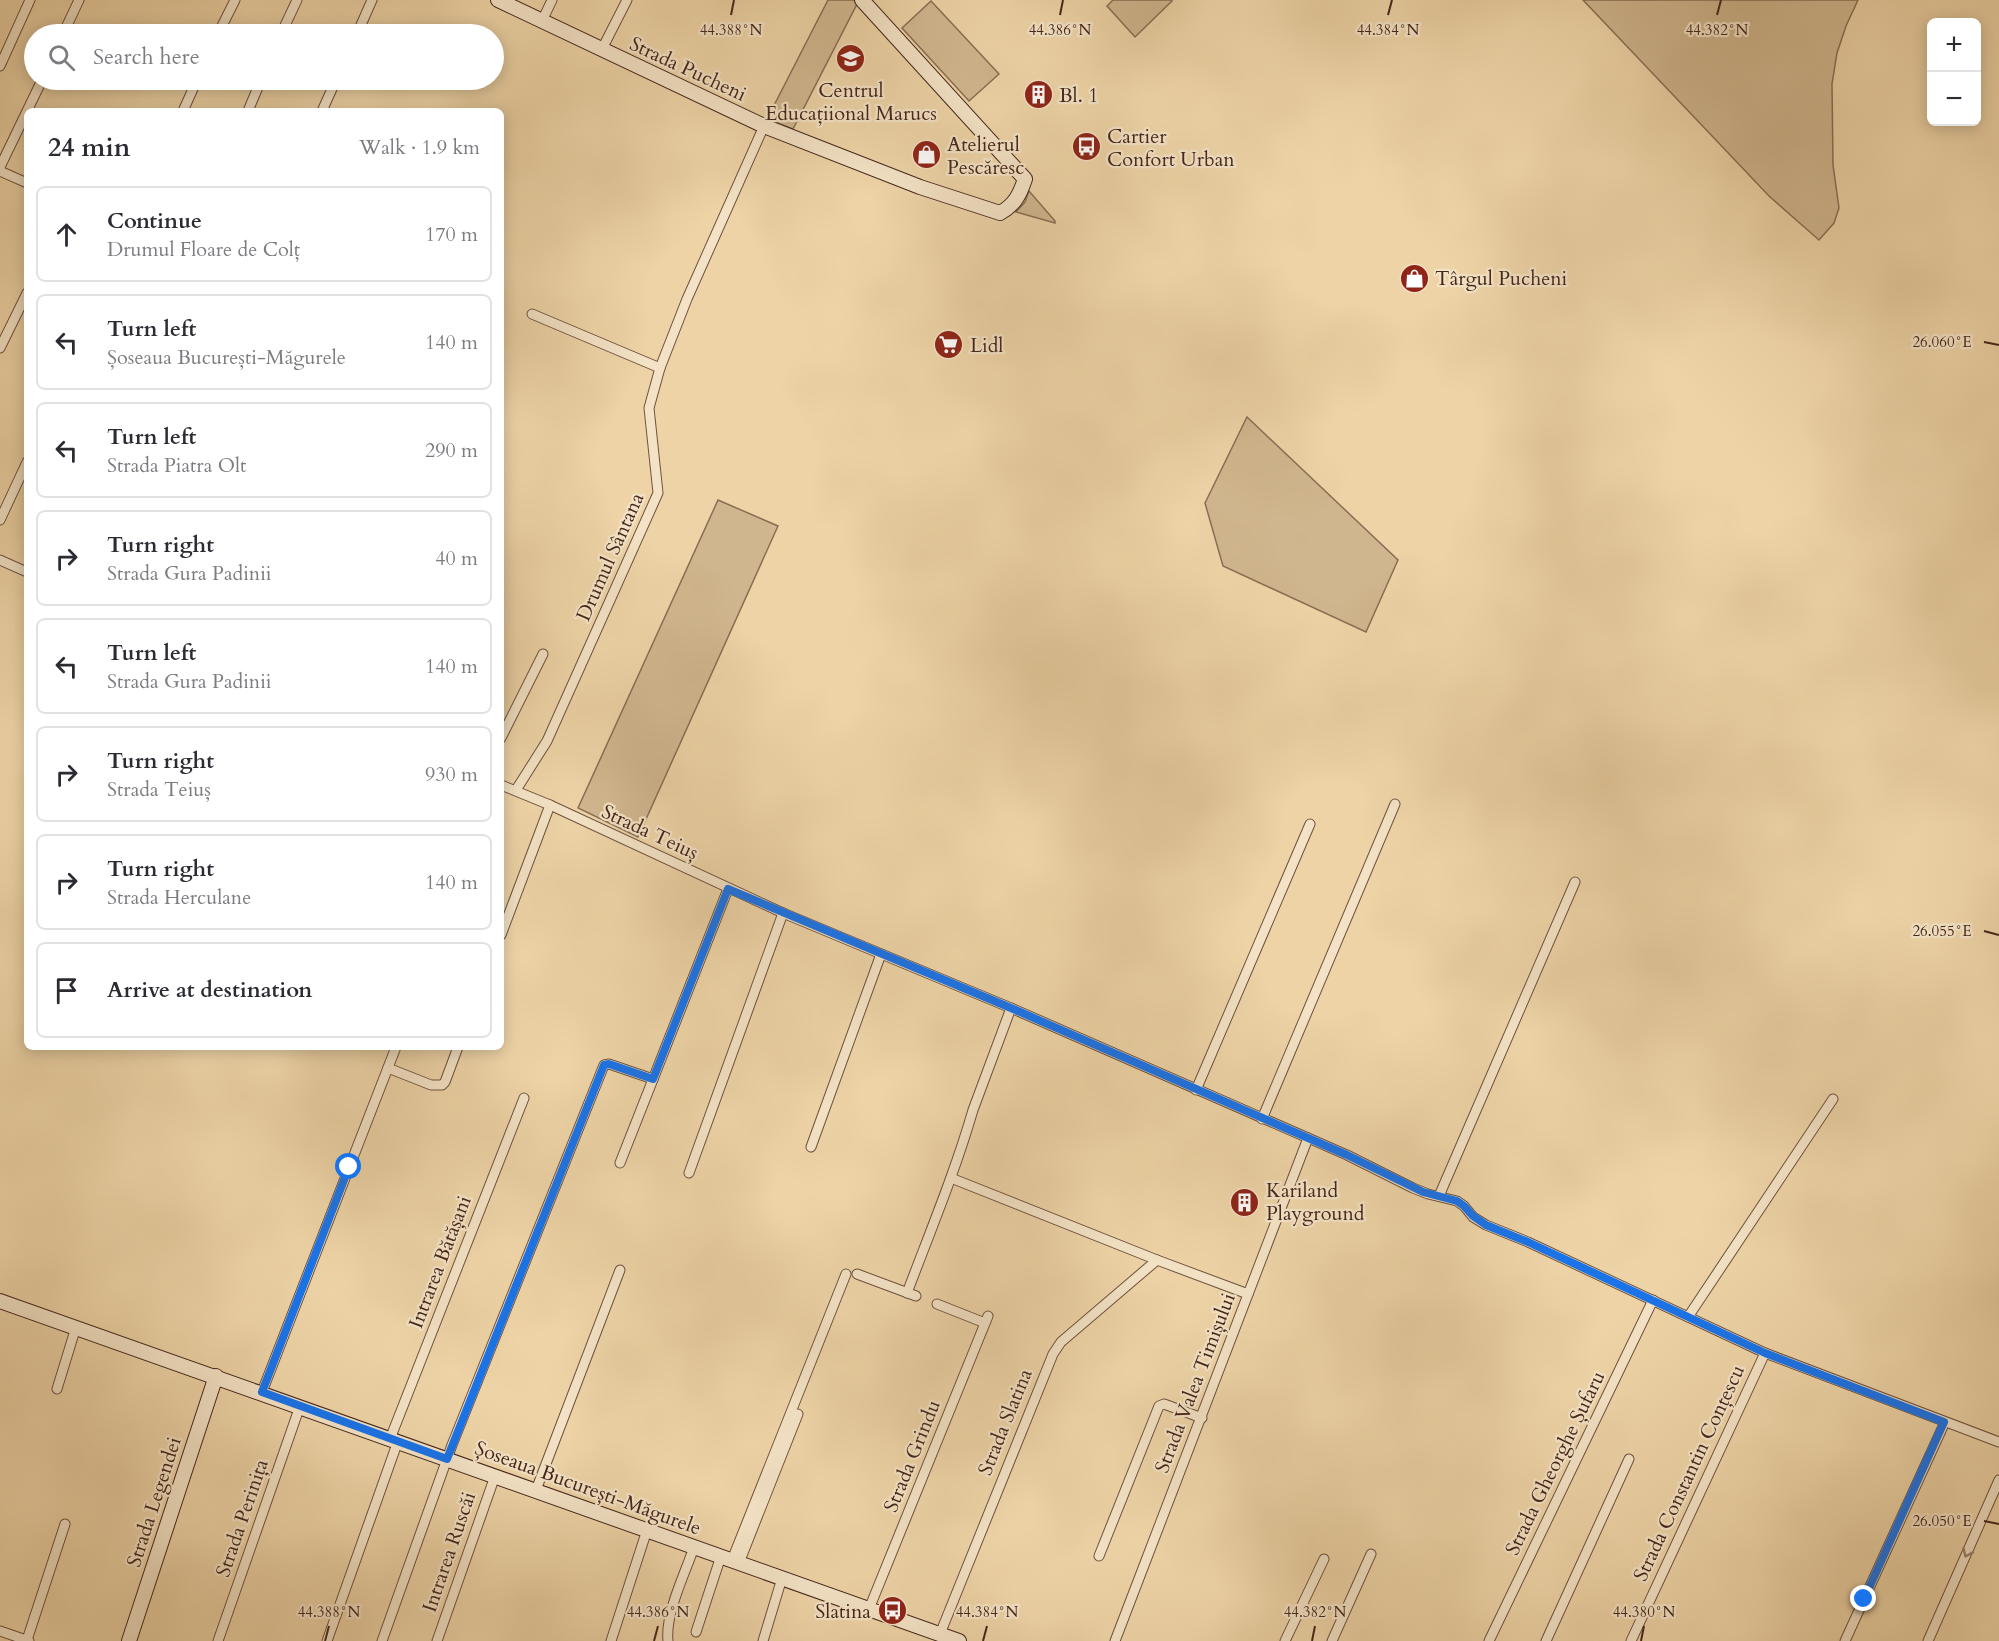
<!DOCTYPE html>
<html lang="en">
<head>
<meta charset="utf-8">
<style>
  body { margin:0; font-family:Cardo,serif; background:#f7f7f7; color:#2b2b33 }
  .controls { position:absolute; right:18px; top:18px; display:grid; overflow:hidden; border-radius:9px; box-shadow:0 3px 15px #0003 }
  .controls button { width:54px; height:54px; display:grid; place-items:center; padding:0; border:0; border-bottom:2px solid #e1e1e2; background:#fff; color:#2b2b33; font:30px sans-serif }
  .stop { position:absolute; width:18px; height:18px; margin:-14px; border:4px solid #1a73e8; border-radius:50%; background:#fff }
  .stop.end { background:#1a73e8; border-color:#fff; box-shadow:0 2px 6px #0008 }
  .list { margin:0; padding:0; list-style:none }
  h2 { display:flex; justify-content:space-between; align-items:center; height:78px; margin:0; padding:0 24px; font-size:26px }
  h2 small { font-size:20px; font-weight:400; color:#7c7c81 }
  .list li { display:grid; grid-template-columns:39px 1fr auto; gap:18px; align-items:center; box-sizing:border-box; height:96px; margin:0 12px 12px; padding:0 12px; border:2px solid #e1e1e2; border-radius:9px }
  .list b { display:block; font-size:22px; white-space:nowrap }
  .list p { margin:0; font-size:20px; white-space:nowrap; color:#7c7c81 }
  .list em { font-size:20px; font-style:normal; color:#7c7c81 }
  .icon { flex:none; width:33px; height:33px; fill:none; stroke:currentColor; stroke-width:2; stroke-linecap:round; stroke-linejoin:round }
  .map { position:relative; flex:none; width:1999px; height:1641px; overflow:hidden }
  .search { position:absolute; background:#fff; box-shadow:0 3px 15px #0003; left:24px; top:24px; width:480px; height:66px; display:flex; align-items:center; gap:15px; box-sizing:border-box; padding:0 21px; border-radius:33px; color:#7c7c81; font-size:22px }
  .panel { position:absolute; background:#fff; box-shadow:0 3px 15px #0003; left:24px; top:108px; width:480px; height:942px; border-radius:9px }
  .map>svg:first-child { display:block }
  .green { fill:#d0b68e; stroke:#8a6e54; stroke-width:1.5 }
  .lines { fill:none; stroke-linecap:round; stroke-linejoin:round }
  .street-casing { stroke:#6e513e; stroke-width:11 }
  .secondary-casing { stroke:#44261b; stroke-width:16 }
  .street { stroke:#f3e2c5; stroke-width:9 }
  .secondary { stroke:#f3e2c5; stroke-width:14 }
  .oneway { stroke:#9c8470 }
  .route { stroke:#1a73e8; stroke-width:8 }
  .ticks { fill:none; stroke:#44261b; stroke-width:2 }
  .labels { text-anchor:middle; dominant-baseline:central; stroke-width:4.5; stroke-linejoin:round; paint-order:stroke }
  .street-label { font-size:20px; fill:#44261b; stroke:#f3e2c5 }
  .poi-label { font-size:20px; fill:#44261b; stroke:#f3e2c5; text-anchor:start }
  .ticks-label { font-size:15px; text-anchor:middle; fill:#44261b; stroke:#f3e2c5; stroke-width:4.5; stroke-linejoin:round; paint-order:stroke }
</style>
</head>
<body>
<div class="map">
<svg width="1999" height="1641" viewBox="0 0 1999 1641">
  <rect width="100%" height="100%" fill="#edd3a6"/>
  <filter id="stains"><feTurbulence type="fractalNoise" baseFrequency=".00333" numOctaves="4"/><feColorMatrix values="0 0 0 0 .2 0 0 0 0 .09 0 0 0 0 .02 0 0 0 .5 -.17"/></filter>
  <radialGradient id="worn" r=".72"><stop offset=".6" stop-color="#630" stop-opacity="0"/><stop offset="1" stop-color="#630" stop-opacity=".3"/></radialGradient>
  <g class="green">
    <polygon points="828,0 854,0 857,4 793,129 767,119"/>
    <polygon points="1113,0 1171,0 1172,1 1135,37 1107,6"/>
    <polygon points="1583,0 1858,0 1846,26 1837,53 1832,84 1833,165 1839,208 1834,223 1819,240 1769,196"/>
    <polygon points="931,1 999,74 969,101 902,28"/>
    <polygon points="1029,191 1055,221 1055,223 1016,212 1025,202"/>
    <polygon points="1247,417 1398,560 1366,632 1223,566 1205,503"/>
    <polygon points="718,500 778,526 638,837 578,808"/>
  </g>
  <g class="lines">
    <defs>
      <g id="street">
        <polyline points="542,21 552,0"/>
        <polyline points="63,34 79,0"/>
        <polyline points="218,34 235,0"/>
        <polyline points="281,34 297,0"/>
        <polyline points="357,34 372,0"/>
        <polyline points="602,49 627,0"/>
        <polyline points="0,66 30,0"/>
        <polyline points="183,111 197,80"/>
        <polyline points="248,111 261,80"/>
        <polyline points="322,111 336,80"/>
        <polyline points="0,167 42,80"/>
        <polyline points="0,171 27,183"/>
        <polyline points="532,314 660,368"/>
        <polyline points="0,348 27,293"/>
        <polyline points="0,520 27,462"/>
        <polyline points="0,560 27,572"/>
        <polyline points="501,738 543,654"/>
        <polyline points="501,785 550,805 783,913 1011,1008 1347,1155 1413,1188 1428,1194 1457,1201 1464,1206 1473,1217 1486,1225 1528,1242 1765,1353 1999,1442"/>
        <polyline points="516,790 547,741 658,493 649,408 660,368 687,299 764,126"/>
        <polyline points="501,935 550,805"/>
        <polyline points="388,1068 431,1085 442,1085 445,1082 458,1047"/>
        <polyline points="1196,1090 1310,824"/>
        <polyline points="1262,1119 1395,804"/>
        <polyline points="811,1147 881,954"/>
        <polyline points="620,1163 728,889"/>
        <polyline points="689,1173 783,913"/>
        <polyline points="951,1178 1157,1260 1248,1294"/>
        <polyline points="1439,1196 1575,882"/>
        <polyline points="857,1274 916,1296"/>
        <path d="M907 1293C930 1232 955 1172 973 1110L1011 1008"/>
        <polyline points="937,1304 985,1323"/>
        <polyline points="1688,1317 1833,1099"/>
        <polyline points="57,1389 76,1327"/>
        <polyline points="262,1392 396,1047"/>
        <polyline points="390,1439 524,1098"/>
        <polyline points="536,1490 620,1270"/>
        <polyline points="1099,1556 1159,1406 1164,1404 1202,1418"/>
        <polyline points="732,1560 846,1274"/>
        <polyline points="739,1563 798,1414"/>
        <polyline points="869,1609 988,1316"/>
        <polyline points="0,1631 29,1641"/>
        <polyline points="696,1632 721,1556"/>
        <polyline points="940,1634 1053,1354 1061,1342 1157,1260"/>
        <polyline points="27,1640 65,1524"/>
        <polyline points="218,1641 300,1406"/>
        <polyline points="327,1641 398,1441"/>
        <polyline points="382,1641 452,1445 604,1065 609,1064 653,1079"/>
        <polyline points="437,1641 495,1476"/>
        <polyline points="611,1641 647,1530"/>
        <path d="M668 1641C665 1613 685 1574 694 1547"/>
        <polyline points="763,1641 782,1578"/>
        <polyline points="1115,1641 1308,1138"/>
        <polyline points="1285,1641 1324,1559"/>
        <polyline points="1332,1641 1371,1554"/>
        <polyline points="1489,1641 1653,1300"/>
        <polyline points="1546,1641 1629,1459"/>
        <polyline points="1631,1641 1765,1353"/>
        <polyline points="1845,1641 1945,1422"/>
        <polyline points="1928,1641 1999,1480"/>
      </g>
      <g id="secondary">
        <path d="M498 0 764 126 920 187 1000 213C1015 205 1020 194 1025 179L862 0"/>
        <polyline points="0,1301 959,1641"/>
        <polyline points="129,1641 216,1376"/>
      </g>
    </defs>
    <use href="#street" class="street-casing"/>
    <use href="#secondary" class="secondary-casing"/>
    <use href="#street" class="street"/>
    <use href="#secondary" class="secondary"/>
  </g>
  <defs><path id="oneway-chevron" d="M-2-3.5L2.5 0L-2 3.5" fill="none" stroke-width="1.6" stroke-linecap="round" stroke-linejoin="round" transform="scale(1.5)"/></defs>
  <use class="oneway" href="#oneway-chevron" transform="translate(1967 1553) rotate(114)"/>
  <g class="lines">
    <polyline class="route" points="349,1167 262,1392 447,1459 604,1065 609,1064 653,1079 728,889 1011,1008 1347,1155 1423,1192 1457,1201 1464,1206 1473,1216 1486,1225 1528,1242 1765,1353 1944,1422 1864,1599"/>
  </g>
  <path class="ticks" d="M731 15 734 0M1060 15 1063 0M1388 15 1392 0M1717 15 1721 0M1984 342 1999 345M1984 931 1999 935M1984 1521 1999 1524M325 1641 329 1626M654 1641 658 1626M983 1641 987 1626M1312 1641 1315 1626M1641 1641 1644 1626"/>
  <defs>
    <symbol id="school-disc" viewBox="-11 -11 22 22"><circle r="9.5" fill="#8f2418" stroke="#f3e2c5"/><path d="M0-5L7-2L0 1L-7-2ZM-4 1L0 2.5L4 1V4Q0 6-4 4Z" fill="#fff"/></symbol>
    <symbol id="building-disc" viewBox="-11 -11 22 22"><circle r="9.5" fill="#8f2418" stroke="#f3e2c5"/><path d="M-4-6H4V6H1V3H-1V6H-4ZM-2.5-4.3h1.7v1.8h-1.7ZM.8-4.3h1.7v1.8H.8ZM-2.5-1h1.7V.8h-1.7ZM.8-1h1.7V.8H.8Z" fill="#fff"/></symbol>
    <symbol id="bus-disc" viewBox="-11 -11 22 22"><circle r="9.5" fill="#8f2418" stroke="#f3e2c5"/><path d="M-5-6H5V4H4V6H2V4H-2V6H-4V4H-5ZM-3.5-4V0h7V-4ZM-3.5 1.2v1.5H-2V1.2ZM2 1.2v1.5H3.5V1.2Z" fill="#fff"/></symbol>
    <symbol id="shop-disc" viewBox="-11 -11 22 22"><circle r="9.5" fill="#8f2418" stroke="#f3e2c5"/><path d="M-5-2.5h2.3a2.7 3.5 0 0 1 5.4 0H5L5.5 6h-11ZM-1.5-2.5h3a1.5 2.3 0 0 0-3 0Z" fill="#fff"/></symbol>
    <symbol id="supermarket-disc" viewBox="-11 -11 22 22"><circle r="9.5" fill="#8f2418" stroke="#f3e2c5"/><path d="M-6-5.5h2.5l.6 2H6L4.5 2H-2.5L-4.4-4H-6ZM-1.5 3.2a1.3 1.3 0 1 0 .1 0ZM3 3.2a1.3 1.3 0 1 0 .1 0Z" fill="#fff"/></symbol>
  </defs>
  <g fill-rule="evenodd">
    <use href="#school-disc" x="834" y="42" width="33" height="33"/>
    <use href="#building-disc" x="1022" y="78" width="33" height="33"/>
    <use href="#bus-disc" x="1070" y="130" width="33" height="33"/>
    <use href="#shop-disc" x="910" y="138" width="33" height="33"/>
    <use href="#shop-disc" x="1398" y="262" width="33" height="33"/>
    <use href="#supermarket-disc" x="932" y="328" width="33" height="33"/>
    <use href="#building-disc" x="1228" y="1186" width="33" height="33"/>
    <use href="#bus-disc" x="876" y="1594" width="33" height="33"/>
  </g>
  <g class="labels">
    <g class="street-label">
      <text transform="translate(688 69) rotate(25)">Strada Pucheni</text>
      <text transform="translate(610 557) rotate(-66)">Drumul Sântana</text>
      <text transform="translate(650 832) rotate(25)">Strada Teiuș</text>
      <text transform="translate(440 1262) rotate(-69)">Intrarea Bătășani</text>
      <text transform="translate(1195 1383) rotate(-69)">Strada Valea Timișului</text>
      <text transform="translate(1005 1422) rotate(-68)">Strada Slatina</text>
      <text transform="translate(912 1456) rotate(-68)">Strada Grindu</text>
      <text transform="translate(1555 1463) rotate(-64)">Strada Gheorghe Șufaru</text>
      <text transform="translate(1689 1473) rotate(-65)">Strada Constantin Conțescu</text>
      <text transform="translate(588 1488) rotate(20)">Șoseaua București-Măgurele</text>
      <text transform="translate(154 1502) rotate(-72)">Strada Legendei</text>
      <text transform="translate(242 1518) rotate(-71)">Strada Perinița</text>
      <text transform="translate(449 1552) rotate(-71)">Intrarea Ruscăi</text>
    </g>
    <g class="poi-label">
      <text x="851" y="90" text-anchor="middle">Centrul<tspan x="851" dy="23">Educațiional Marucs</tspan></text>
      <text x="1059" y="95">Bl. 1</text>
      <text x="1107" y="136">Cartier<tspan x="1107" dy="23">Confort Urban</tspan></text>
      <text x="947" y="144">Atelierul<tspan x="947" dy="23">Pescăresc</tspan></text>
      <text x="1435" y="278">Târgul Pucheni</text>
      <text x="970" y="345">Lidl</text>
      <text x="1266" y="1190">Kariland<tspan x="1266" dy="23">Playground</tspan></text>
      <text x="871" y="1611" text-anchor="end">Slatina</text>
    </g>
  </g>
  <g class="ticks-label">
    <text x="731" y="35">44.388°N</text>
    <text x="1060" y="35">44.386°N</text>
    <text x="1388" y="35">44.384°N</text>
    <text x="1717" y="35">44.382°N</text>
    <text x="1942" y="347">26.060°E</text>
    <text x="1942" y="936">26.055°E</text>
    <text x="1942" y="1526">26.050°E</text>
    <text x="329" y="1617">44.388°N</text>
    <text x="658" y="1617">44.386°N</text>
    <text x="987" y="1617">44.384°N</text>
    <text x="1315" y="1617">44.382°N</text>
    <text x="1644" y="1617">44.380°N</text>
  </g>
  <rect width="100%" height="100%" filter="url(#stains)"/>
  <rect width="100%" height="100%" fill="url(#worn)"/>
</svg>
<div class="controls">
<button>+</button>
<button>−</button>
</div>
<div class="stop" style="left:349px;top:1167px"></div>
<div class="stop end" style="left:1864px;top:1599px"></div>
<div class="search"><svg class="icon" aria-label="search" viewBox="0 0 24 24"><circle cx="10" cy="10" r="6"/><path d="M15 15l6 6"/></svg>Search here</div>
<section class="panel">
<h2>24 min<small>Walk · 1.9 km</small></h2>
<ul class="list">
<li><svg class="icon" aria-label="ahead" viewBox="0 0 24 24"><path d="M12 20V5M6 11l6-6 6 6"/></svg><div><b>Continue</b><p>Drumul Floare de Colț</p></div><em>170 m</em></li>
<li><svg class="icon" aria-label="left" viewBox="0 0 24 24"><path d="M17 20v-9H6M10 6l-5 5 5 5"/></svg><div><b>Turn left</b><p>Șoseaua București-Măgurele</p></div><em>140 m</em></li>
<li><svg class="icon" aria-label="left" viewBox="0 0 24 24"><path d="M17 20v-9H6M10 6l-5 5 5 5"/></svg><div><b>Turn left</b><p>Strada Piatra Olt</p></div><em>290 m</em></li>
<li><svg class="icon" aria-label="right" viewBox="0 0 24 24"><path d="M7 20v-9h11M14 6l5 5-5 5"/></svg><div><b>Turn right</b><p>Strada Gura Padinii</p></div><em>40 m</em></li>
<li><svg class="icon" aria-label="left" viewBox="0 0 24 24"><path d="M17 20v-9H6M10 6l-5 5 5 5"/></svg><div><b>Turn left</b><p>Strada Gura Padinii</p></div><em>140 m</em></li>
<li><svg class="icon" aria-label="right" viewBox="0 0 24 24"><path d="M7 20v-9h11M14 6l5 5-5 5"/></svg><div><b>Turn right</b><p>Strada Teiuș</p></div><em>930 m</em></li>
<li><svg class="icon" aria-label="right" viewBox="0 0 24 24"><path d="M7 20v-9h11M14 6l5 5-5 5"/></svg><div><b>Turn right</b><p>Strada Herculane</p></div><em>140 m</em></li>
<li><svg class="icon" aria-label="arrive" viewBox="0 0 24 24"><path d="M6 21V4h12l-3 4 3 4H6"/></svg><div><b>Arrive at destination</b></div></li>
</ul>
</section>
</div>
</body>
</html>
